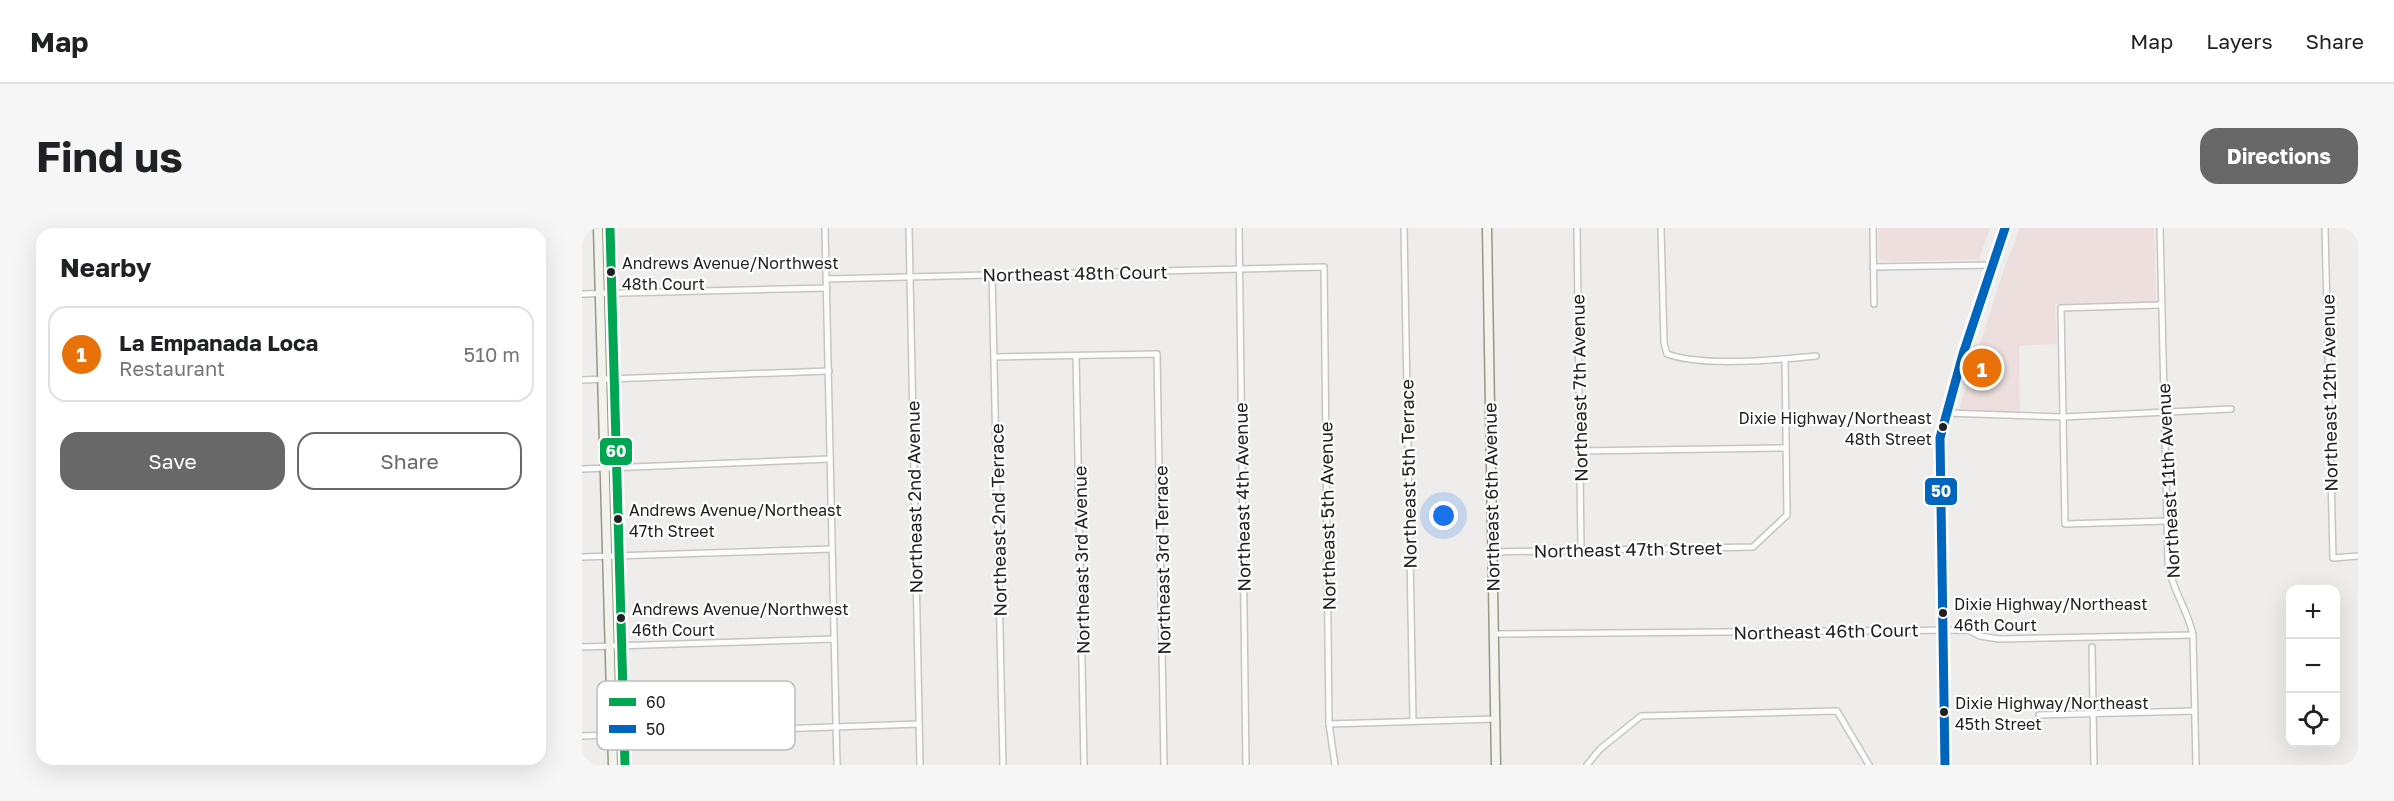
<!DOCTYPE html>
<html lang="en">
<head>
<meta charset="utf-8">
<style>
  body { margin:0; font-family:"Golos Text",sans-serif; background:#f6f6f6; color:#202124 }
  .controls { position:absolute; right:18px; bottom:18px; display:grid; overflow:hidden; border-radius:12px; box-shadow:0 6px 24px #0002 }
  .controls button { width:54px; height:54px; display:grid; place-items:center; padding:0; border:0; border-bottom:2px solid #e0e0e0; background:#fff; color:#202124; font:30px sans-serif }
  .you { position:absolute; left:862px; top:288px; width:21px; height:21px; margin:-15px; border:4px solid #fff; border-radius:50%; background:#1a73e8; box-shadow:0 0 0 9px #1a73e833 }
  .badge { display:grid; place-items:center; width:39px; height:39px; border-radius:50%; background:#696868; color:#fff; font-size:20px; font-weight:700 }
  .pin { position:absolute; translate:-50% -50%; border:3px solid #fff; box-shadow:0 2px 6px #0006 }
  .list { margin:0; padding:0; list-style:none }
  h2 { display:flex; justify-content:space-between; align-items:center; height:78px; margin:0; padding:0 24px; font-size:26px }
  h2 small { font-size:20px; font-weight:400; color:#757577 }
  .list li { display:grid; grid-template-columns:39px 1fr auto; gap:18px; align-items:center; box-sizing:border-box; height:96px; margin:0 12px 12px; padding:0 12px; border:2px solid #e0e0e0; border-radius:18px }
  .list b { display:block; font-size:22px; white-space:nowrap }
  .list p { margin:0; font-size:20px; white-space:nowrap; color:#757577 }
  .list em { font-size:20px; font-style:normal; color:#757577 }
  .actions { display:flex; gap:12px; padding:18px 24px }
  .actions a { flex:1; padding:14px 0; border:2px solid #696868; border-radius:18px; text-align:center; font-size:21px; color:#696868 }
  .actions .main { background:#696868; color:#fff }
  .icon { flex:none; width:33px; height:33px; fill:none; stroke:currentColor; stroke-width:2; stroke-linecap:round; stroke-linejoin:round }
  .map { position:relative; flex:none; width:1776px; height:537px; overflow:hidden; border-radius:18px }
  header { display:flex; align-items:center; gap:36px; box-sizing:border-box; height:84px; padding:0 30px; background:#fff; border-bottom:2px solid #e0e0e0 }
  header strong { font-size:28px }
  nav { display:flex; gap:33px; margin-inline-start:auto; font-size:21px }
  .intro { display:flex; align-items:center; justify-content:space-between; box-sizing:border-box; height:144px; padding:0 36px }
  h1 { margin:0; font-size:42px }
  .button { padding:15px 27px; border-radius:18px; background:#696868; color:#fff; font-size:21px; font-weight:700 }
  main { display:flex; gap:36px; padding:0 36px }
  aside { flex:1; background:#fff; border-radius:18px; box-shadow:0 6px 24px #0002 }
  .map>svg:first-child { display:block }
  .commercial { fill:#ecdfde }
  .lines { fill:none; stroke-linecap:round; stroke-linejoin:round }
  .street-casing { stroke:#c6c5c4; stroke-width:8 }
  .secondary-casing { stroke:#969883; stroke-width:11 }
  .street { stroke:#fdfcfc; stroke-width:5 }
  .secondary { stroke:#f3f3ed; stroke-width:8 }
  .bus-1-casing { stroke:#fff; stroke-width:14 }
  .bus-2-casing { stroke:#fff; stroke-width:14 }
  .bus-1 { stroke:#00a651; stroke-width:9 }
  .bus-2 { stroke:#0065bd; stroke-width:9 }
  .bus-dot { fill:#212121; stroke:#fff; stroke-width:2 }
  .labels { text-anchor:middle; dominant-baseline:central; stroke-width:4.5; stroke-linejoin:round; paint-order:stroke }
  .bus-label { font-size:16px; fill:#212121; stroke:#fff; text-anchor:start }
  .street-label { font-size:18px; fill:#212121; stroke:#fff }
  .key { fill:#fff; stroke:#bcbcbc; stroke-width:1.5 }
  .key-label { font-size:16px; fill:#212121 }
  .line-badge { stroke:#fff; stroke-width:2 }
  .badge-label { font-size:16px; text-anchor:middle; font-weight:bold; fill:#fff }
</style>
</head>
<body>
<header>
<strong>Map</strong>
<nav><a>Map</a><a>Layers</a><a>Share</a></nav>
</header>
<div class="intro"><h1>Find us</h1><a class="button">Directions</a></div>
<main>
<aside>
<h2>Nearby<small></small></h2>
<ul class="list">
<li><span class="badge" style="background:#e8710a">1</span><div><b>La Empanada Loca</b><p>Restaurant</p></div><em>510 m</em></li>
</ul>
<div class="actions"><a class="main">Save</a><a>Share</a></div>
</aside>
<div class="map">
<svg width="1776" height="537" viewBox="0 0 1776 537">
  <rect width="100%" height="100%" fill="#efedeb"/>
  <g class="commercial">
    <polygon points="1296,0 1408,0 1397,31 1310,34 1297,32"/>
    <polygon points="1438,0 1572,0 1574,74 1473,76 1475,116 1437,118 1438,184 1376,184 1423,38"/>
  </g>
  <g class="lines">
    <defs>
      <g id="street">
        <polyline points="243,0 255,537"/>
        <polyline points="327,0 338,537"/>
        <polyline points="657,0 664,537"/>
        <polyline points="822,0 831,492"/>
        <polyline points="995,0 999,321"/>
        <path d="M1079 0 1082 115 1085 126C1122 139 1194 132 1234 128"/>
        <polyline points="1291,0 1292,76"/>
        <path d="M1578 0 1586 336C1590 362 1606 382 1611 407L1614 537"/>
        <polyline points="1743,0 1751,330 1776,328"/>
        <polyline points="1291,39 1410,37"/>
        <polyline points="410,46 421,537"/>
        <polyline points="244,51 742,39 747,496 753,537"/>
        <polyline points="0,66 245,60"/>
        <polyline points="1579,77 1479,80 1483,296 1585,293"/>
        <polyline points="494,128 502,537"/>
        <polyline points="413,129 575,126 582,537"/>
        <polyline points="0,152 247,143"/>
        <polyline points="1364,185 1481,189 1649,181"/>
        <polyline points="998,223 1203,220"/>
        <polyline points="0,241 248,231"/>
        <polyline points="910,324 1171,319 1205,287 1203,131"/>
        <polyline points="0,329 250,321"/>
        <polyline points="912,406 1386,402 1398,408 1417,411 1611,407"/>
        <polyline points="0,419 252,411"/>
        <polyline points="1510,419 1512,537"/>
        <polyline points="1457,487 1613,483"/>
        <polyline points="747,496 913,491"/>
        <polyline points="0,508 337,496"/>
        <polyline points="1005,537 1018,521 1059,488 1255,483 1287,537"/>
      </g>
      <g id="secondary">
        <polyline points="16,0 31,537"/>
        <polyline points="28,0 43,537"/>
        <polyline points="905,0 914,537"/>
        <polyline points="1363,537 1358,210 1381,126 1423,0"/>
      </g>
    </defs>
    <use href="#street" class="street-casing"/>
    <use href="#secondary" class="secondary-casing"/>
    <use href="#street" class="street"/>
    <use href="#secondary" class="secondary"/>
    <defs>
      <polyline id="bus-1" points="28,0 43,537"/>
      <polyline id="bus-2" points="1363,537 1358,210 1381,126 1423,0"/>
    </defs>
    <use href="#bus-1" class="bus-1-casing"/>
    <use href="#bus-2" class="bus-2-casing"/>
    <use href="#bus-1" class="bus-1"/>
    <use href="#bus-2" class="bus-2"/>
  </g>
  <g class="bus-dot">
    <circle cx="29" cy="44" r="5"/>
    <circle cx="1361" cy="199" r="5"/>
    <circle cx="36" cy="291" r="5"/>
    <circle cx="1361" cy="385" r="5"/>
    <circle cx="39" cy="390" r="5"/>
    <circle cx="1362" cy="484" r="5"/>
  </g>
  <g class="labels">
    <g class="bus-label">
      <text x="40" y="35">Andrews Avenue/Northwest<tspan x="40" dy="21">48th Court</tspan></text>
      <text x="1350" y="190" text-anchor="end">Dixie Highway/Northeast<tspan x="1350" dy="21">48th Street</tspan></text>
      <text x="47" y="282">Andrews Avenue/Northeast<tspan x="47" dy="21">47th Street</tspan></text>
      <text x="1372" y="376">Dixie Highway/Northeast<tspan x="1372" dy="21">46th Court</tspan></text>
      <text x="50" y="381">Andrews Avenue/Northwest<tspan x="50" dy="21">46th Court</tspan></text>
      <text x="1373" y="475">Dixie Highway/Northeast<tspan x="1373" dy="21">45th Street</tspan></text>
    </g>
    <g class="street-label">
      <text transform="translate(493 45) rotate(-1)">Northeast 48th Court</text>
      <text transform="translate(997 160) rotate(-91)">Northeast 7th Avenue</text>
      <text transform="translate(1747 165) rotate(-91)">Northeast 12th Avenue</text>
      <text transform="translate(826 246) rotate(-91)">Northeast 5th Terrace</text>
      <text transform="translate(1586 253) rotate(-93)">Northeast 11th Avenue</text>
      <text transform="translate(332 269) rotate(-91)">Northeast 2nd Avenue</text>
      <text transform="translate(660 269) rotate(-91)">Northeast 4th Avenue</text>
      <text transform="translate(909 269) rotate(-91)">Northeast 6th Avenue</text>
      <text transform="translate(745 288) rotate(-91)">Northeast 5th Avenue</text>
      <text transform="translate(416 292) rotate(-91)">Northeast 2nd Terrace</text>
      <text transform="translate(1046 321) rotate(-1)">Northeast 47th Street</text>
      <text transform="translate(499 332) rotate(-91)">Northeast 3rd Avenue</text>
      <text transform="translate(580 332) rotate(-91)">Northeast 3rd Terrace</text>
      <text transform="translate(1244 403) rotate(-1)">Northeast 46th Court</text>
    </g>
  </g>
  <rect x="15" y="453" width="198" height="69" rx="9" class="key"/>
  <rect x="27" y="470" width="27" height="8" fill="#00a651"/>
  <rect x="27" y="497" width="27" height="8" fill="#0065bd"/>
  <g class="key-label">
    <text x="64" y="480">60</text>
    <text x="64" y="507">50</text>
  </g>
  <g class="line-badge">
    <rect x="17" y="209" width="34" height="29" rx="6" fill="#00a651"/>
    <rect x="1342" y="249" width="34" height="29" rx="6" fill="#0065bd"/>
  </g>
  <g class="badge-label">
    <text x="34" y="229">60</text>
    <text x="1359" y="269">50</text>
  </g>
</svg>
<div class="controls">
<button>+</button>
<button>−</button>
<button><svg class="icon" aria-label="locate" viewBox="0 0 24 24"><circle cx="12" cy="12" r="6"/><path d="M12 2v4M12 18v4M2 12h4M18 12h4"/></svg></button>
</div>
<div class="you"></div>
<div class="pin badge" style="left:1400px;top:140px;background:#e8710a">1</div>
</div>
</main>
</body>
</html>
